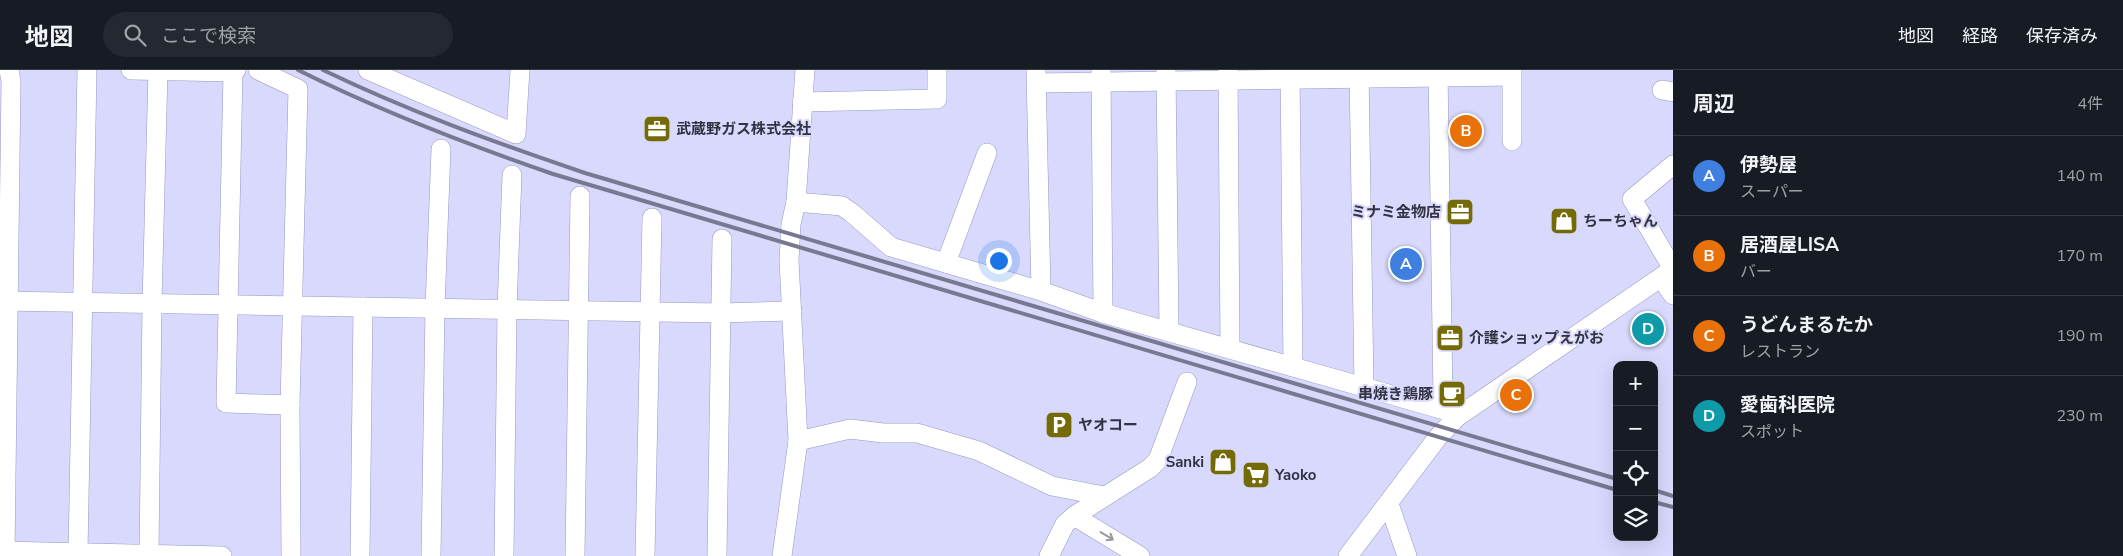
<!DOCTYPE html>
<html lang="ja">
<head>
<meta charset="utf-8">
<style>
  body { margin:0; font-family:"Nunito Sans","Noto Sans JP",sans-serif; background:#242831; color:#f1f3f6 }
  .controls { position:absolute; right:15px; bottom:15px; display:grid; overflow:hidden; border-radius:10px; box-shadow:0 5px 20px #0002 }
  .controls button { width:45px; height:45px; display:grid; place-items:center; padding:0; border:0; border-bottom:1px solid #363941; background:#171b24; color:#f1f3f6; font:25px sans-serif }
  .you { position:absolute; left:998px; top:190px; width:18px; height:18px; margin:-12px; border:4px solid #fff; border-radius:50%; background:#1a73e8; box-shadow:0 0 0 8px #1a73e833 }
  .badge { display:grid; place-items:center; width:32px; height:32px; border-radius:50%; background:#2563eb; color:#fff; font-size:16px; font-weight:700 }
  .pin { position:absolute; translate:-50% -50%; border:2px solid #fff; box-shadow:0 1px 5px #0006 }
  .list { margin:0; padding:0; list-style:none }
  h2 { display:flex; justify-content:space-between; align-items:center; height:65px; margin:0; padding:0 20px; font-size:21px }
  h2 small { font-size:16px; font-weight:400; color:#9ea1a6 }
  .list li { display:grid; grid-template-columns:32px 1fr auto; gap:15px; align-items:center; box-sizing:border-box; height:80px; padding:0 20px; border-top:1px solid #363941 }
  .list b { display:block; font-size:19px; white-space:nowrap }
  .list p { margin:0; font-size:16px; white-space:nowrap; color:#9ea1a6 }
  .list em { font-size:16px; font-style:normal; color:#9ea1a6 }
  .icon { flex:none; width:28px; height:28px; fill:none; stroke:currentColor; stroke-width:2; stroke-linecap:round; stroke-linejoin:round }
  .map { position:relative; flex:none; width:1673px; height:486px; overflow:hidden }
  header { display:flex; align-items:center; gap:30px; box-sizing:border-box; height:70px; padding:0 25px; background:#171b24; border-bottom:1px solid #363941 }
  header strong { font-size:24px }
  nav { display:flex; gap:28px; margin-inline-start:auto; font-size:18px }
  .search { width:350px; height:45px; background:#242831; display:flex; align-items:center; gap:12px; box-sizing:border-box; padding:0 18px; border-radius:28px; color:#9ea1a6; font-size:19px }
  main { display:flex }
  aside { flex:1; background:#171b24 }
  .map>svg:first-child { display:block }
  .lines { fill:none; stroke-linecap:round; stroke-linejoin:round }
  .minor-casing { stroke:#9798c1; stroke-width:20 }
  .minor { stroke:#fff; stroke-width:19 }
  .rail { stroke:#787991; stroke-width:4 }
  .oneway { stroke:#9898a1 }
  .labels { text-anchor:middle; dominant-baseline:central; stroke-width:4; stroke-linejoin:round; paint-order:stroke }
  .poi-label { font-size:15px; font-weight:bold; fill:#323243; stroke:#d8d9fc; text-anchor:start }
</style>
</head>
<body>
<header>
<strong>地図</strong>
<div class="search"><svg class="icon" aria-label="search" viewBox="0 0 24 24"><circle cx="10" cy="10" r="6"/><path d="M15 15l6 6"/></svg>ここで検索</div>
<nav><a>地図</a><a>経路</a><a>保存済み</a></nav>
</header>
<main>
<div class="map">
<svg width="1673" height="486" viewBox="0 0 1673 486">
  <rect width="100%" height="100%" fill="#d8d9fc"/>
  <g class="lines">
    <defs>
      <g id="minor">
        <polyline points="131,0 233,2"/>
        <polyline points="236,0 233,2 226,333 290,335"/>
        <polyline points="258,0 298,19 290,335 291,486"/>
        <polyline points="368,0 516,64 520,0"/>
        <polyline points="1101,0 1103,243"/>
        <polyline points="1166,0 1169,261"/>
        <polyline points="1228,0 1230,279"/>
        <polyline points="1290,0 1293,297"/>
        <polyline points="1359,0 1364,317"/>
        <polyline points="1438,0 1443,329 1448,341"/>
        <polyline points="1512,0 1512,71"/>
        <polyline points="1036,2 1041,221"/>
        <polyline points="1037,13 1511,6"/>
        <polyline points="1662,20 1673,22"/>
        <polyline points="802,32 937,29 937,0"/>
        <polyline points="796,132 842,136 852,143 891,177 1041,221 1103,243 1448,341 1457,347"/>
        <polyline points="946,193 987,83"/>
        <polyline points="1673,199 1632,129 1673,95"/>
        <polyline points="1661,208 1673,225"/>
        <polyline points="0,231 720,243 792,241"/>
        <polyline points="798,371 850,359 883,363 917,363 979,381 1052,416 1104,426"/>
        <polyline points="1389,434 1407,486"/>
        <polyline points="1074,446 1140,486"/>
        <polyline points="0,481 222,486"/>
        <polyline points="78,483 87,0"/>
        <polyline points="149,485 152,234 158,0"/>
        <polyline points="5,486 11,11 9,0"/>
        <polyline points="360,486 363,237"/>
        <polyline points="431,486 435,238 441,79"/>
        <polyline points="504,486 507,239 512,105"/>
        <polyline points="575,486 580,126"/>
        <polyline points="645,486 652,148"/>
        <polyline points="717,486 722,169"/>
        <polyline points="782,486 798,371 789,190 791,154 796,132 805,0"/>
        <polyline points="1049,486 1065,454 1074,446 1150,398 1158,390 1187,312"/>
        <polyline points="1348,486 1438,367 1457,347 1673,199"/>
      </g>
    </defs>
    <use href="#minor" class="minor-casing"/>
    <use href="#minor" class="minor"/>
    <g class="rail">
      <path d="M298 0C380 41 466 74 553 104L1617 420"/>
      <path d="M323 0C408 41 496 73 585 103L1617 409"/>
      <polyline points="1654,420 1673,426"/>
      <polyline points="1654,432 1673,437"/>
    </g>
  </g>
  <defs><path id="oneway-shaft" d="M-6 0H5M1.5-3L5.5 0L1.5 3" fill="none" stroke-width="1.6" stroke-linecap="round" stroke-linejoin="round" transform="scale(1.25)"/></defs>
  <use class="oneway" href="#oneway-shaft" transform="translate(1107 466) rotate(31)"/>
  <defs>
    <symbol id="office-square" viewBox="-11 -11 22 22"><rect x="-9" y="-9" width="18" height="18" rx="4" fill="#746b06" stroke="#d8d9fc"/><path d="M-6-3h4V-5.5h4V-3h4V5H-6ZM-1-4.5V-3h2v-1.5ZM-6 0V1H6V0Z" fill="#fff"/></symbol>
    <symbol id="shop-square" viewBox="-11 -11 22 22"><rect x="-9" y="-9" width="18" height="18" rx="4" fill="#746b06" stroke="#d8d9fc"/><path d="M-5-2.5h2.3a2.7 3.5 0 0 1 5.4 0H5L5.5 6h-11ZM-1.5-2.5h3a1.5 2.3 0 0 0-3 0Z" fill="#fff"/></symbol>
    <symbol id="cafe-square" viewBox="-11 -11 22 22"><rect x="-9" y="-9" width="18" height="18" rx="4" fill="#746b06" stroke="#d8d9fc"/><path d="M-5.5-4.5H6V0H3Q3 3.5 0 3.5H-2.5Q-5.5 3.5-5.5 0ZM3-3.2v2h1.7v-2ZM-6 4.5H4V6H-6Z" fill="#fff"/></symbol>
    <symbol id="parking-square" viewBox="-11 -11 22 22"><rect x="-9" y="-9" width="18" height="18" rx="4" fill="#746b06" stroke="#d8d9fc"/><path d="M-3.5-5.5H1a3.5 3.5 0 0 1 0 7H-1V5.5H-3.5ZM-1-3.4V-.6H.8a1.4 1.4 0 0 0 0-2.8Z" fill="#fff"/></symbol>
    <symbol id="supermarket-square" viewBox="-11 -11 22 22"><rect x="-9" y="-9" width="18" height="18" rx="4" fill="#746b06" stroke="#d8d9fc"/><path d="M-6-5.5h2.5l.6 2H6L4.5 2H-2.5L-4.4-4H-6ZM-1.5 3.2a1.3 1.3 0 1 0 .1 0ZM3 3.2a1.3 1.3 0 1 0 .1 0Z" fill="#fff"/></symbol>
  </defs>
  <g fill-rule="evenodd">
    <use href="#office-square" x="641" y="43" width="32" height="32"/>
    <use href="#office-square" x="1444" y="126" width="32" height="32"/>
    <use href="#shop-square" x="1548" y="135" width="32" height="32"/>
    <use href="#office-square" x="1434" y="252" width="32" height="32"/>
    <use href="#cafe-square" x="1436" y="308" width="32" height="32"/>
    <use href="#parking-square" x="1043" y="339" width="32" height="32"/>
    <use href="#shop-square" x="1207" y="376" width="32" height="32"/>
    <use href="#supermarket-square" x="1240" y="389" width="32" height="32"/>
  </g>
  <g class="labels">
    <g class="poi-label">
      <text x="676" y="59">武蔵野ガス株式会社</text>
      <text x="1441" y="142" text-anchor="end">ミナミ金物店</text>
      <text x="1583" y="151">ちーちゃん</text>
      <text x="1469" y="268">介護ショップえがお</text>
      <text x="1433" y="324" text-anchor="end">串焼き鶏豚</text>
      <text x="1078" y="355">ヤオコー</text>
      <text x="1204" y="392" text-anchor="end">Sanki</text>
      <text x="1275" y="405">Yaoko</text>
    </g>
  </g>
</svg>
<div class="controls">
<button>+</button>
<button>−</button>
<button><svg class="icon" aria-label="locate" viewBox="0 0 24 24"><circle cx="12" cy="12" r="6"/><path d="M12 2v4M12 18v4M2 12h4M18 12h4"/></svg></button>
<button><svg class="icon" aria-label="layers" viewBox="0 0 24 24"><path d="M12 4l9 5-9 5-9-5zM3 14l9 5 9-5"/></svg></button>
</div>
<div class="you"></div>
<div class="pin badge" style="left:1406px;top:194px;background:#3f7fe0">A</div>
<div class="pin badge" style="left:1466px;top:61px;background:#e8710a">B</div>
<div class="pin badge" style="left:1516px;top:325px;background:#e8710a">C</div>
<div class="pin badge" style="left:1648px;top:259px;background:#0f9aa8">D</div>
</div>
<aside>
<h2>周辺<small>4件</small></h2>
<ul class="list">
<li><span class="badge" style="background:#3f7fe0">A</span><div><b>伊勢屋</b><p>スーパー</p></div><em>140 m</em></li>
<li><span class="badge" style="background:#e8710a">B</span><div><b>居酒屋LISA</b><p>バー</p></div><em>170 m</em></li>
<li><span class="badge" style="background:#e8710a">C</span><div><b>うどんまるたか</b><p>レストラン</p></div><em>190 m</em></li>
<li><span class="badge" style="background:#0f9aa8">D</span><div><b>愛歯科医院</b><p>スポット</p></div><em>230 m</em></li>
</ul>
</aside>
</main>
</body>
</html>
